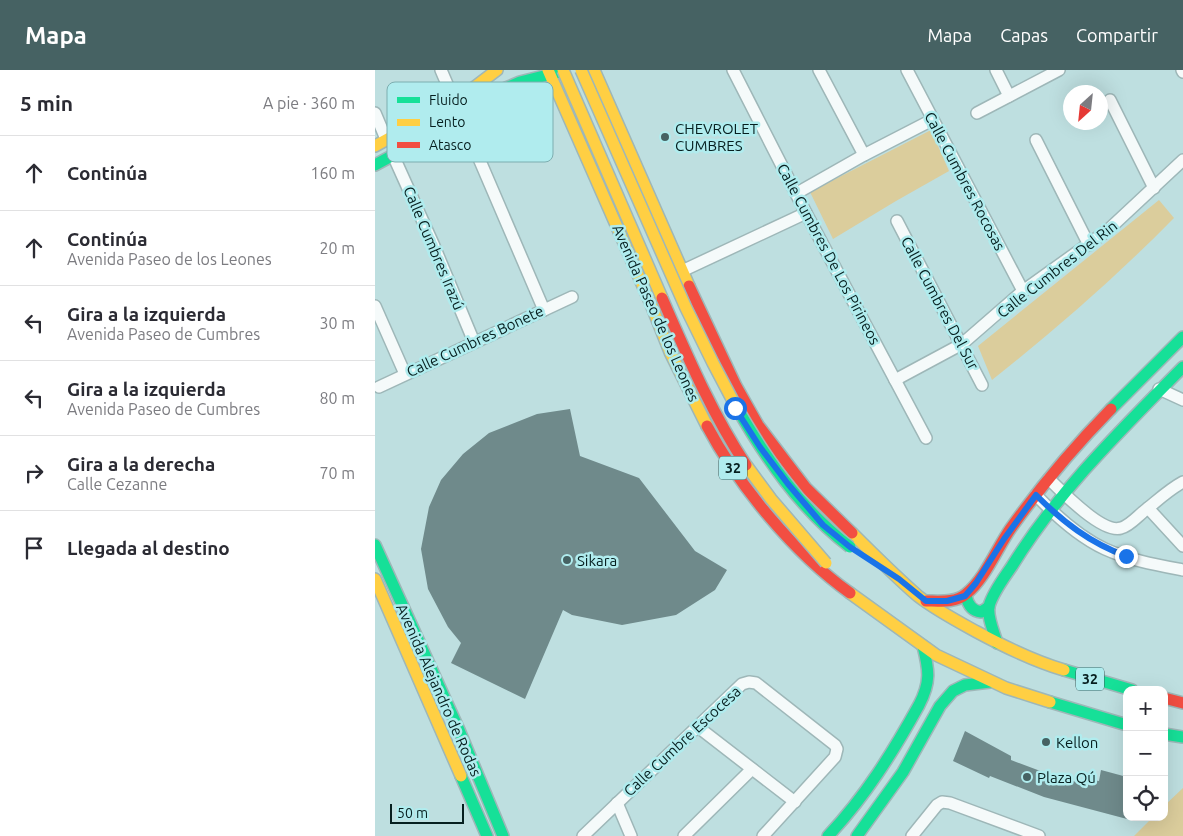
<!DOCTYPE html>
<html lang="es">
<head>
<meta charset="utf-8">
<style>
  body { margin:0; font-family:Ubuntu,sans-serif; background:#f7f7f7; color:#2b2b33 }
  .controls { position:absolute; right:15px; bottom:15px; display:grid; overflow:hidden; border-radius:10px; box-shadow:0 5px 20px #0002 }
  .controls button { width:45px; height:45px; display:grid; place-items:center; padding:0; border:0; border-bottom:1px solid #e1e1e2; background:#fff; color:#2b2b33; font:25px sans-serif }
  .compass { position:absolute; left:688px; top:15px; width:45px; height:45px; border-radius:50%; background:#fff; box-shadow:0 5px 20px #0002; rotate:207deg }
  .scale { position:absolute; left:15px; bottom:12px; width:74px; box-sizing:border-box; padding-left:5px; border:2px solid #061f1f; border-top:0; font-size:14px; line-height:18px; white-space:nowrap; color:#061f1f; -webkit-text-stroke:4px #b0ecee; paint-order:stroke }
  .stop { position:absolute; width:15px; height:15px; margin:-11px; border:4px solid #1a73e8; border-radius:50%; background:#fff }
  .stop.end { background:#1a73e8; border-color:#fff; box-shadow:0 1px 5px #0008 }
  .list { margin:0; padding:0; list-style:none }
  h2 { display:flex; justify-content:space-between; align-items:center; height:65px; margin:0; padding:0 20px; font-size:21px }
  h2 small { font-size:16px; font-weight:400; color:#7c7c81 }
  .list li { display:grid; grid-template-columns:32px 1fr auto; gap:15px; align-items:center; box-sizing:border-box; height:75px; padding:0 20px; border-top:1px solid #e1e1e2 }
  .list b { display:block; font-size:19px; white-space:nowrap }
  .list p { margin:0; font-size:16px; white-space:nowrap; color:#7c7c81 }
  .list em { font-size:16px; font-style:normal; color:#7c7c81 }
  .icon { flex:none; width:28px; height:28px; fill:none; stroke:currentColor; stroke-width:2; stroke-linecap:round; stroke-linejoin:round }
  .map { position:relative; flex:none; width:808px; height:766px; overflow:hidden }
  header { display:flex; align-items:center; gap:30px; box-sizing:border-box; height:70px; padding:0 25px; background:#466263; color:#fff }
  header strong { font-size:24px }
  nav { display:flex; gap:28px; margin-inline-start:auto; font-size:18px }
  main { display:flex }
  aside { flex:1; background:#fff }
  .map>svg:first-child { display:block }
  .green { fill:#dbcd9c }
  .building { fill:#6f8a8b }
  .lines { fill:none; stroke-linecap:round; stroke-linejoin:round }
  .street-casing { stroke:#9eb7b8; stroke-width:14 }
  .fast-casing { stroke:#9eb7b8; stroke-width:14 }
  .slow-casing { stroke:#9eb7b8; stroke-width:14 }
  .jam-casing { stroke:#9eb7b8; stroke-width:14 }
  .street { stroke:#f5fafa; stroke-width:11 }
  .fast { stroke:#16e098; stroke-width:11 }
  .slow { stroke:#ffcf43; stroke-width:11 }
  .jam { stroke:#f24e42; stroke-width:11 }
  .fast-bridge-casing { stroke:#9eb7b8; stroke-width:14; stroke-linecap:butt }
  .slow-bridge-casing { stroke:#9eb7b8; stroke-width:14; stroke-linecap:butt }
  .jam-bridge-casing { stroke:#9eb7b8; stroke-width:14; stroke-linecap:butt }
  .fast-bridge { stroke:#16e098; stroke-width:11 }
  .slow-bridge { stroke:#ffcf43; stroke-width:11 }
  .jam-bridge { stroke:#f24e42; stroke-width:11 }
  .route { stroke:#1a73e8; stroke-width:6 }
  .poi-dot { fill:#466263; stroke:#b0ecee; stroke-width:2 }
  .labels { text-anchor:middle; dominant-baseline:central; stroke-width:5; stroke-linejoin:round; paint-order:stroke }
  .shield { fill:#b0ecee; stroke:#395c5d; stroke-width:1 }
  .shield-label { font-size:14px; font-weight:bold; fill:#061f1f }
  .poi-label { font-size:15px; fill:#061f1f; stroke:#b0ecee; text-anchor:start }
  .street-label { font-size:15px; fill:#061f1f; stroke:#b0ecee }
  .key { fill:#b0ecee; stroke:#7daeb0; stroke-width:1 }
  .key-label { font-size:14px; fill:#061f1f }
</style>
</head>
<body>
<header>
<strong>Mapa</strong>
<nav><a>Mapa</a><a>Capas</a><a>Compartir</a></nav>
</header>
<main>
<aside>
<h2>5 min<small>A pie · 360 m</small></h2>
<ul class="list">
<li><svg class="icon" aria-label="ahead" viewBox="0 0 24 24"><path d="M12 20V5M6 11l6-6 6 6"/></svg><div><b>Continúa</b></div><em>160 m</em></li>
<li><svg class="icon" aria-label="ahead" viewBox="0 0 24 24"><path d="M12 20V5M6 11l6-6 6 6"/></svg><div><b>Continúa</b><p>Avenida Paseo de los Leones</p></div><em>20 m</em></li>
<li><svg class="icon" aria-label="left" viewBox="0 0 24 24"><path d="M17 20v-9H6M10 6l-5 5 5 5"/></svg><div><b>Gira a la izquierda</b><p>Avenida Paseo de Cumbres</p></div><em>30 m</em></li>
<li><svg class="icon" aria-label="left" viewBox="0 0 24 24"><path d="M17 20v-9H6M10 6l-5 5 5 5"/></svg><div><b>Gira a la izquierda</b><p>Avenida Paseo de Cumbres</p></div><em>80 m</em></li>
<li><svg class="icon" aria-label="right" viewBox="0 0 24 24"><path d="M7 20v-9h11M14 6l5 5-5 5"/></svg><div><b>Gira a la derecha</b><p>Calle Cezanne</p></div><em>70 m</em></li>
<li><svg class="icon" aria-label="arrive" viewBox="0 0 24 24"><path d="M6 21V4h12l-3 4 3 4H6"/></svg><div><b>Llegada al destino</b></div></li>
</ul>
</aside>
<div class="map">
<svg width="808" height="766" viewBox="0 0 808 766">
  <rect width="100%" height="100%" fill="#bedfe0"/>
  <g class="green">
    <polygon points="556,60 574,101 521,131 458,169 435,122"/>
    <path d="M784 130 799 148C742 206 680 260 617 310L603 276Z"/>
    <polygon points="808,718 808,766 759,766 778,747 789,747 789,736"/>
  </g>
  <g class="building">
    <polygon points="195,339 205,386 264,408 320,481 352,500 340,520 301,545 247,555 197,545 188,540 150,629 76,593 86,573 73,557 53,519 46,479 54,437 66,410 88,384 114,363 162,344"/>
    <polygon points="590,661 636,686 636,690 676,705 712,715 712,709 724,711 726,700 752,707 752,749 669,727 615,706 614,708 578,691"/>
  </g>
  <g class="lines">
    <defs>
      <g id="street">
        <polyline points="66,0 169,240"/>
        <polyline points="358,0 431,143 551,368"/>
        <polyline points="444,0 489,85"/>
        <polyline points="532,0 648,221"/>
        <polyline points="621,0 634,26"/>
        <polyline points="807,0 808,2"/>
        <polyline points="735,30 779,118"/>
        <polyline points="0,43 11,69"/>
        <polyline points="602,43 684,0"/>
        <polyline points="661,70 714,175"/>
        <polyline points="18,85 59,176 99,272"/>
        <polyline points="422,123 489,85 557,50"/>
        <polyline points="522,151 607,315"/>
        <polyline points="307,201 431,143"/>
        <polyline points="0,236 30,304"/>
        <polyline points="520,310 587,274 648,221 733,160 808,90"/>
        <polyline points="4,317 197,227"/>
        <polyline points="784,319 808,330"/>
        <path d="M674 409C687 422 728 464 746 458 754 456 761 448 768 442 781 432 793 420 808 412"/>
        <path d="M661 425C681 446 704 467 730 479 754 490 782 495 808 500"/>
        <polyline points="773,438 808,476"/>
        <polyline points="323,657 420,732"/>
        <polyline points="242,733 256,766"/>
        <polyline points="208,766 367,614 374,612 381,613 460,675 462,679 460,687 388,766"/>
        <polyline points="309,766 377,699"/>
        <polyline points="537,766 562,735 567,732 575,733 664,766"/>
      </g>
      <g id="fast">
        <polyline points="0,95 87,48 131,18 145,12 185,2"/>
        <polyline points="736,339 808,267"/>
        <polyline points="0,475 84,660 128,766"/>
        <path d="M591 526C593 535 597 541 606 542L614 537"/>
        <path d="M622 573C619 562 612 547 614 536 618 522 629 508 637 496 684 420 746 360 808 297"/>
        <polyline points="689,600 757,620"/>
        <polyline points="675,632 752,655"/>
        <polyline points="789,664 808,667"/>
        <polyline points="86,706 112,766"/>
        <path d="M453 766C490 727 518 682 544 635 556 612 554 600 548 576"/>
        <polyline points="482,766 528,702 565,636 578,621 590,615 615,612"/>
      </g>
      <g id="slow">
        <polyline points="173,0 275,232 295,282 332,356"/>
        <polyline points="219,0 314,216"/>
        <polyline points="0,76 80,32 122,0"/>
        <path d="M477 463C498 484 520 506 543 526 561 540 582 551 602 562 630 577 658 591 689 600"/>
        <polyline points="0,509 86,706"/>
        <polyline points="475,523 561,585 631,618 675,632"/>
      </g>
      <g id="jam">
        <polyline points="314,216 361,316 383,355 431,418 477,463"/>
        <path d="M332 356C364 416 419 483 475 523"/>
        <path d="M551 531C564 531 581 533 591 524 610 509 622 478 636 458 666 416 700 376 736 339"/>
        <polyline points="789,628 808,633"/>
      </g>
    </defs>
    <use href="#street" class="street-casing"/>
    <use href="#fast" class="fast-casing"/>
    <use href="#slow" class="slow-casing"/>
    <use href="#jam" class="jam-casing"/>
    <use href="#street" class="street"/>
    <use href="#fast" class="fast"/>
    <use href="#slow" class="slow"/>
    <use href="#jam" class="jam"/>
    <defs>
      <path id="fast-bridge" d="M358 331C389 386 425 439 475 477"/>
      <g id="slow-bridge">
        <polyline points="188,0 287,228"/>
        <polyline points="206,0 311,238 338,293 358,331"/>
        <polyline points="371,395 396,429 451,493"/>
      </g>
      <path id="jam-bridge" d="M287 228C312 285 336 342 371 395"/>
    </defs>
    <use href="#fast-bridge" class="fast-bridge-casing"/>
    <use href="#slow-bridge" class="slow-bridge-casing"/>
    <use href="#jam-bridge" class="jam-bridge-casing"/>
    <use href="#fast-bridge" class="fast-bridge"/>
    <use href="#slow-bridge" class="slow-bridge"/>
    <use href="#jam-bridge" class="jam-bridge"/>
  </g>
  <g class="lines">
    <path class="route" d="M360 338 385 377 413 414 448 455 475 477 524 509 551 531H572L590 526 601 513 629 469 661 425C688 452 715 473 751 486"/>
  </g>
  <g class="poi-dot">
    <circle cx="290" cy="67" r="5"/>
    <circle cx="192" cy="490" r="5"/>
    <circle cx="671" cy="672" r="5"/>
    <circle cx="652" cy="707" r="5"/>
  </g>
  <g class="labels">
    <g class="shield">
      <rect x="344" y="386.5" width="28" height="23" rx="4"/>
      <rect x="701" y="597.5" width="28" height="23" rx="4"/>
    </g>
    <g class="shield-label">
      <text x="358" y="398">32</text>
      <text x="715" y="609">32</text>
    </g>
    <g class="poi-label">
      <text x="300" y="58">CHEVROLET<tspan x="300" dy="17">CUMBRES</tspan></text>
      <text x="202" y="490">Sikara</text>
      <text x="681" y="672">Kellon</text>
      <text x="662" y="707">Plaza Qú</text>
    </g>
    <g class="street-label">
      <text transform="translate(590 111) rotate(62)">Calle Cumbres Rocosas</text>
      <text transform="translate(59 178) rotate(67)">Calle Cumbres Irazú</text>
      <text transform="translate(454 184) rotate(62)">Calle Cumbres De Los Pirineos</text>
      <text transform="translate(682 199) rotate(-38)">Calle Cumbres Del Rin</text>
      <text transform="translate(565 233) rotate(62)">Calle Cumbres Del Sur</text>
      <text transform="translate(281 243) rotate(66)">Avenida Paseo de los Leones</text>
      <text transform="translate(100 271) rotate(-25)">Calle Cumbres Bonete</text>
      <text transform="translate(64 620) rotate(66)">Avenida Alejandro de Rodas</text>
      <text transform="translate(307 671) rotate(-43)">Calle Cumbre Escocesa</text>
    </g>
  </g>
  <rect x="12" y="12" width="166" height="80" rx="8" class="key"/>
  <rect x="22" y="27" width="23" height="6" fill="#16e098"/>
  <rect x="22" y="49" width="23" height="7" fill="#ffcf43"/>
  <rect x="22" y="72" width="23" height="6" fill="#f24e42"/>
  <g class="key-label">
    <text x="54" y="35">Fluido</text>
    <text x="54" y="57">Lento</text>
    <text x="54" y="80">Atasco</text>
  </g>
</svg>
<div class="controls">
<button>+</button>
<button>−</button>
<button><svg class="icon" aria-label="locate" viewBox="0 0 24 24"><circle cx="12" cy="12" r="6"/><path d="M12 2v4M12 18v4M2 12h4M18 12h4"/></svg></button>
</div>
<svg class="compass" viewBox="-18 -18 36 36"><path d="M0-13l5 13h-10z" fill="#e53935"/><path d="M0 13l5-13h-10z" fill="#7c7c81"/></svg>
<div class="scale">50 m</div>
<div class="stop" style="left:360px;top:338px"></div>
<div class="stop end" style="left:751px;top:486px"></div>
</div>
</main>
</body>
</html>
